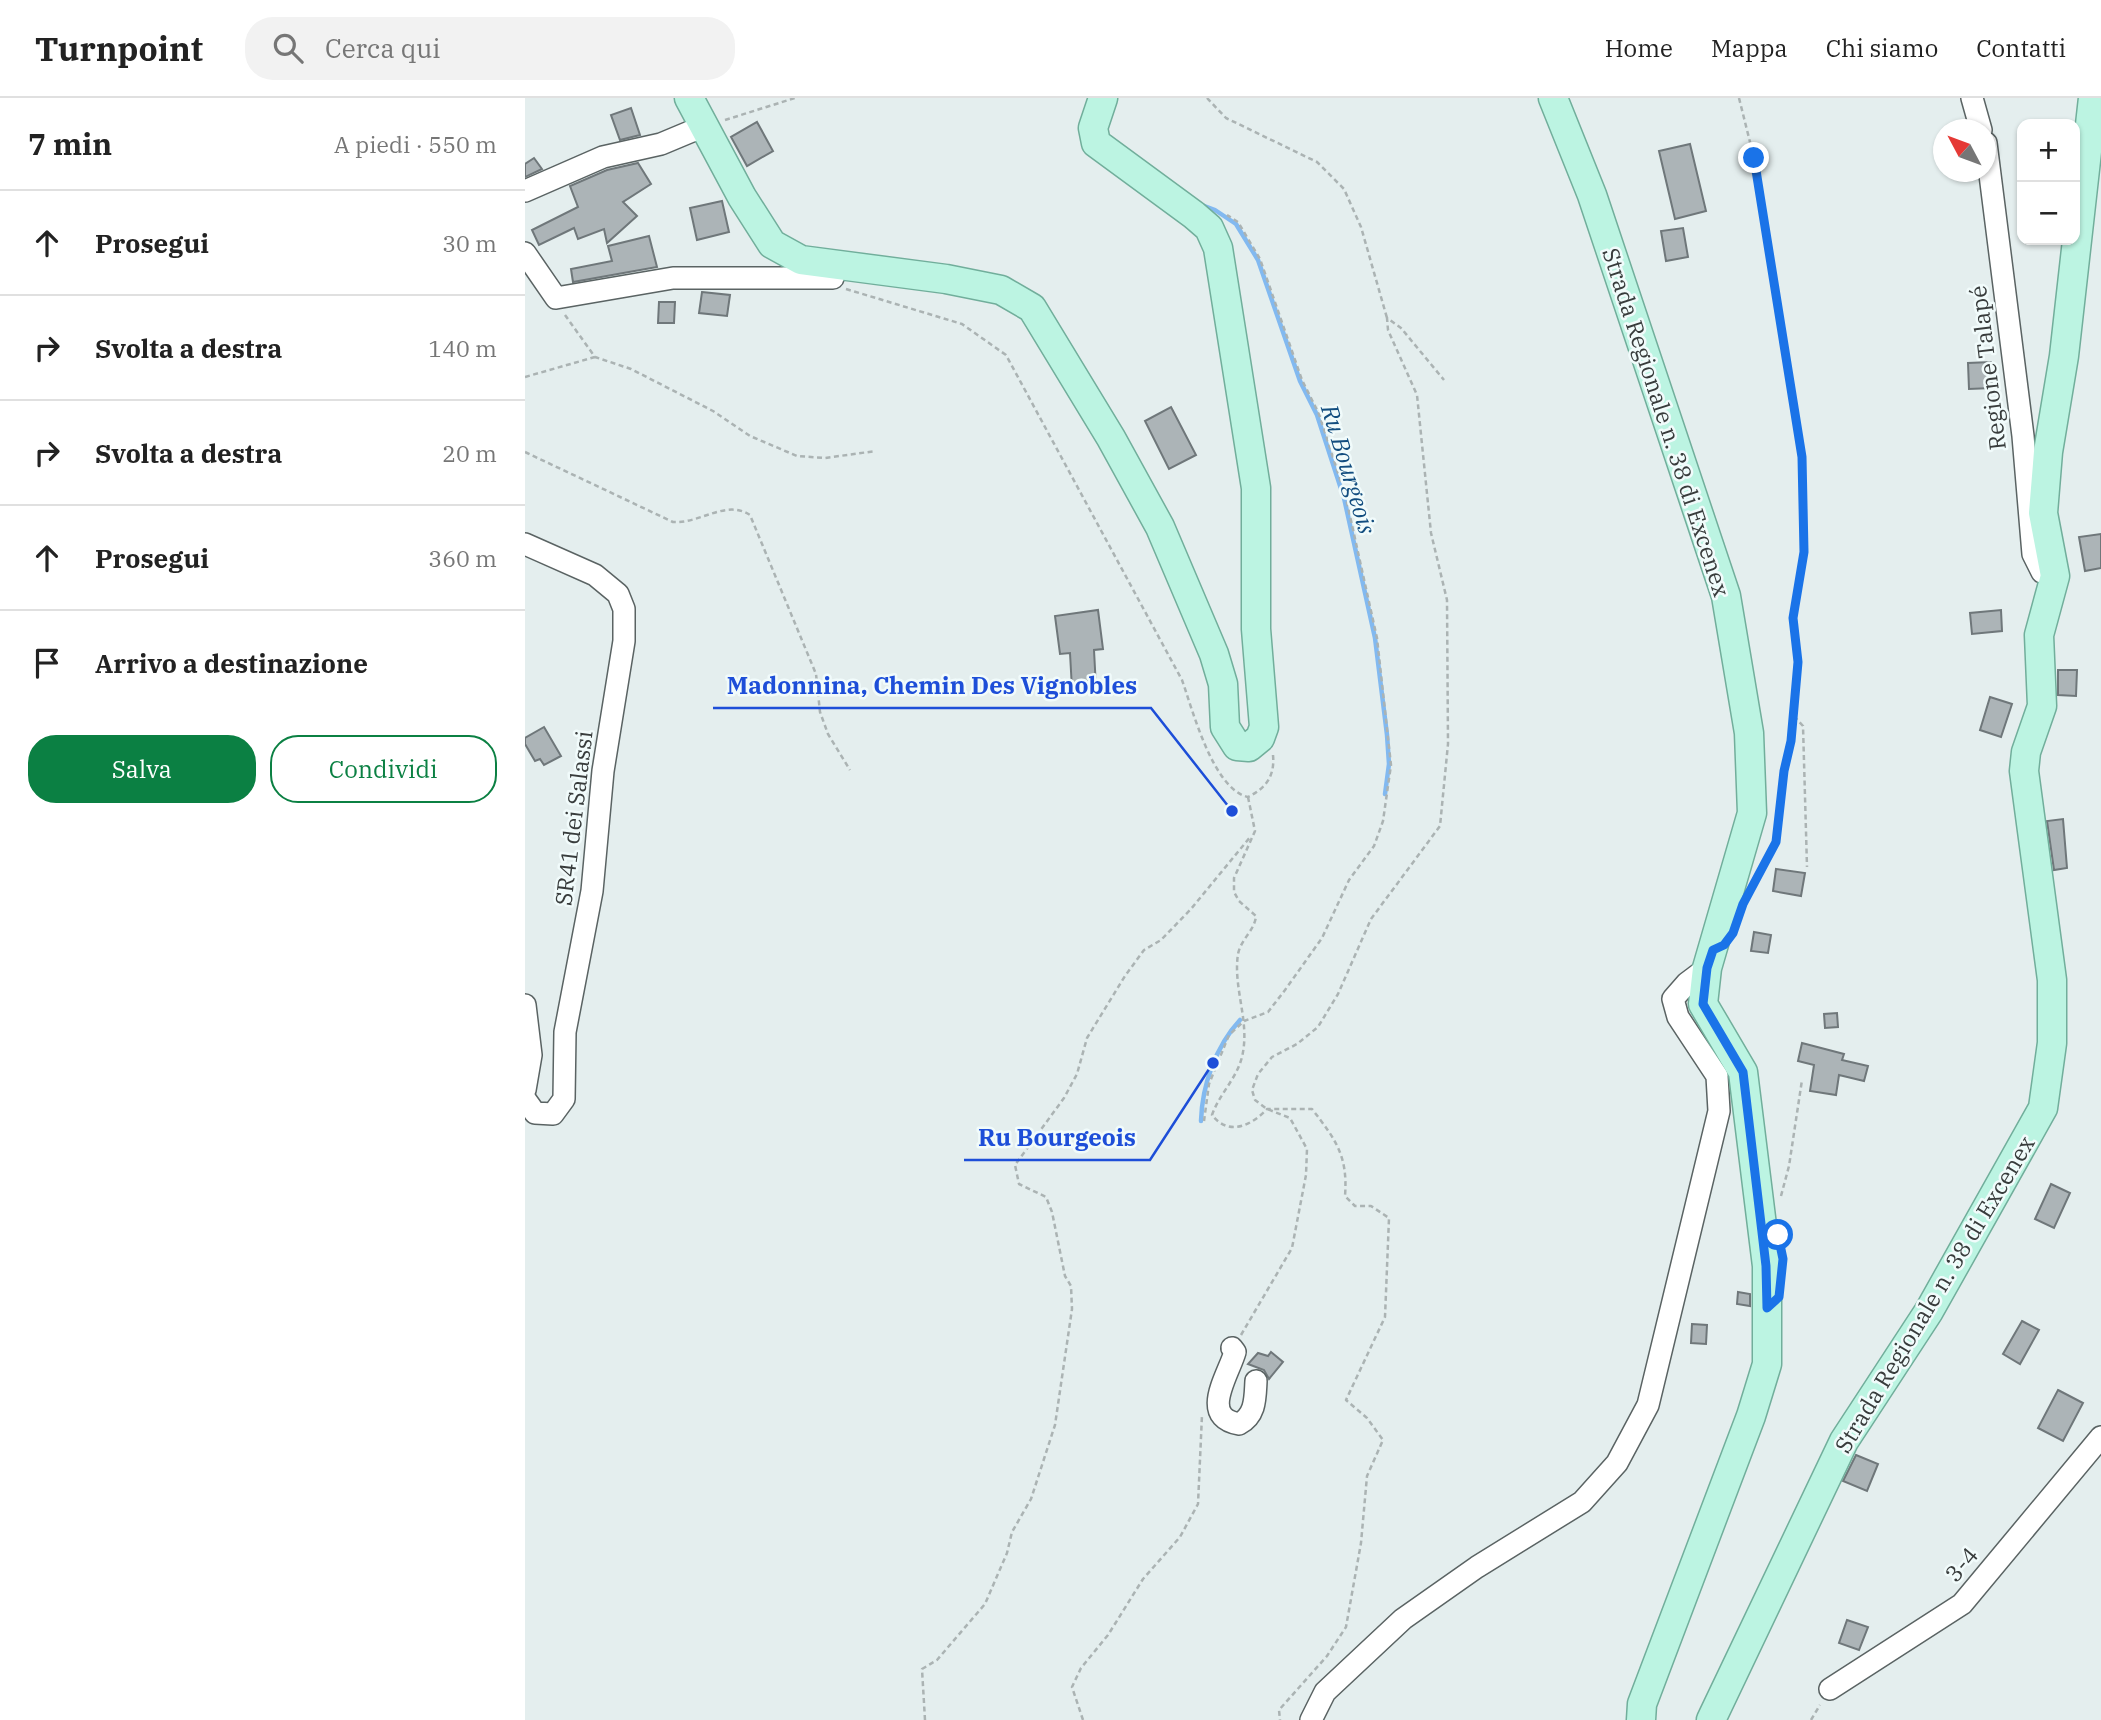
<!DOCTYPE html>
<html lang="it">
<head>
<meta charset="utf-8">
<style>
  body { margin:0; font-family:"IBM Plex Serif",serif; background:#f2f2f2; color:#222 }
  .controls { position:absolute; right:21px; top:21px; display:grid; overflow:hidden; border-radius:14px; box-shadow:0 2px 5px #0004 }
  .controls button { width:63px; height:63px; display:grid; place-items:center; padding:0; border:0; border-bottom:2px solid #e0e0e0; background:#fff; color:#222; font:35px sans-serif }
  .compass { position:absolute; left:1408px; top:21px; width:63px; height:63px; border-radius:50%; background:#fff; box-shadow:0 2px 5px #0004; rotate:311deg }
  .stop { position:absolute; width:21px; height:21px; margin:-16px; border:5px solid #1a73e8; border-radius:50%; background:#fff }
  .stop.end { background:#1a73e8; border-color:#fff; box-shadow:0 2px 7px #0008 }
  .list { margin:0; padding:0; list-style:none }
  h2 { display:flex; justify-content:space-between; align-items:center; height:91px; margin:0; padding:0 28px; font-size:30px }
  h2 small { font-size:23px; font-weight:400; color:#767676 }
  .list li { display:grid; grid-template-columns:46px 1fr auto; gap:21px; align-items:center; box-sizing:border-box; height:105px; padding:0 28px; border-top:2px solid #e0e0e0 }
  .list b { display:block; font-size:26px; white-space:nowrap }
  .list em { font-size:23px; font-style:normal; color:#767676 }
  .actions { display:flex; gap:14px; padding:21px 28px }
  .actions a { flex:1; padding:16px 0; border:2px solid #0b8043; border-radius:28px; text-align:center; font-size:24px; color:#0b8043 }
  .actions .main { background:#0b8043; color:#fff }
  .icon { flex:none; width:38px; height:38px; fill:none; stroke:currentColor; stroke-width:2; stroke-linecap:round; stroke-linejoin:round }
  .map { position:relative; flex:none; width:1576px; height:1622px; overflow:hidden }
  header { display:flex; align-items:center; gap:42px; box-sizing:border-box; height:98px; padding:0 35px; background:#fff; border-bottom:2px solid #e0e0e0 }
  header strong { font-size:33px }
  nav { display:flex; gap:38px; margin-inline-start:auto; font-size:24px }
  .search { width:490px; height:63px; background:#f2f2f2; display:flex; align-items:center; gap:18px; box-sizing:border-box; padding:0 24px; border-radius:28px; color:#767676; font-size:26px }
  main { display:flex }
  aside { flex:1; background:#fff }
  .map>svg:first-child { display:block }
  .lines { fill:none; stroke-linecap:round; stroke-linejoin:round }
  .stream { stroke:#82b9f0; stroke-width:4.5 }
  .building { fill:#acb4b7; stroke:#6f777a; stroke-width:2 }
  .minor-casing { stroke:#5a6363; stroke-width:24 }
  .major-casing { stroke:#71ae9b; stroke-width:31 }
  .path { stroke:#abb3b3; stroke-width:2.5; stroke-dasharray:5 3.5; stroke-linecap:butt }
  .minor { stroke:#fff; stroke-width:21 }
  .major { stroke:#bcf4e2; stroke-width:28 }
  .route { stroke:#1a73e8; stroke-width:9 }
  .labels { text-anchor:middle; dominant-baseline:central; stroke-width:5; stroke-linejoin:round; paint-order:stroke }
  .street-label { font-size:23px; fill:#383c3c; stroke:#f1fbfb }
  .water-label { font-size:24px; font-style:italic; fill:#124d7f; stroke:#f1fbfb }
  .leader { fill:none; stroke:#1d4ed8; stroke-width:2.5 }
  .callout-dot { fill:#1d4ed8; stroke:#f1fbfb; stroke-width:2.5 }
  .callout-label { font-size:24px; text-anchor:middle; font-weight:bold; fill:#1d4ed8; stroke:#f1fbfb; stroke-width:5; stroke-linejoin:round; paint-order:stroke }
</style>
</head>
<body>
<header>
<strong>Turnpoint</strong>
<div class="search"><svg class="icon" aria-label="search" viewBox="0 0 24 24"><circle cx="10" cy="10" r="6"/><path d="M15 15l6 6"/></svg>Cerca qui</div>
<nav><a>Home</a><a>Mappa</a><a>Chi siamo</a><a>Contatti</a></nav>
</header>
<main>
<aside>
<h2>7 min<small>A piedi · 550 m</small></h2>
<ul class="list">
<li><svg class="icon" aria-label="ahead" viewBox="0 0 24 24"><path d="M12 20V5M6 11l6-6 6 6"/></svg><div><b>Prosegui</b></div><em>30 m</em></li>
<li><svg class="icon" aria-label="right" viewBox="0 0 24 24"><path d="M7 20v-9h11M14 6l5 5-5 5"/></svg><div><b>Svolta a destra</b></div><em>140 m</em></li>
<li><svg class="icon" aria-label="right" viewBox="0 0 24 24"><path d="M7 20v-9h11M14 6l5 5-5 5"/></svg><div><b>Svolta a destra</b></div><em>20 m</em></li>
<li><svg class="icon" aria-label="ahead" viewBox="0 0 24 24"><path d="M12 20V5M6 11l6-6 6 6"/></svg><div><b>Prosegui</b></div><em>360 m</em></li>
<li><svg class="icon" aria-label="arrive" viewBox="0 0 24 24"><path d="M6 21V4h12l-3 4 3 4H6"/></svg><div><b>Arrivo a destinazione</b></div></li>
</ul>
<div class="actions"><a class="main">Salva</a><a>Condividi</a></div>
</aside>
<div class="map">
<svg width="1576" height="1622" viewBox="0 0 1576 1622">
  <rect width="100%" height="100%" fill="#e4eeee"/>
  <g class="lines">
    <g class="stream">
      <polyline points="674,106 690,112 711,126 733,162 775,283 792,317 819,400 850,540 862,637 864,666 860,696"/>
      <path d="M676 1023C677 987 691 948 715 922"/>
    </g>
  </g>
  <g class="building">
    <polygon points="106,10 115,37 95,42 86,17"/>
    <polygon points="232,24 248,53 222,68 206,39"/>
    <polygon points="1165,46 1181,113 1150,121 1134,53"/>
    <polygon points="9,60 17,71 0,79 0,66"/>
    <polygon points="113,65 126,86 98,104 112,118 82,145 79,131 53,141 49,130 14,147 7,132 53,109 45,88 82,72"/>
    <polygon points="197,103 204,134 172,142 165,110"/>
    <polygon points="1158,130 1163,159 1141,163 1136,133"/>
    <polygon points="124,138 132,169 48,184 46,171 87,163 83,148"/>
    <polygon points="177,194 205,197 202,218 174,215"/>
    <polygon points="134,204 150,204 149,225 133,225"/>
    <polygon points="1466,264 1467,290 1444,291 1443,265"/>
    <polygon points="646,309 671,357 644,371 620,323"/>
    <polygon points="1576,436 1576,470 1560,473 1554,439"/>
    <polygon points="573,512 578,551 569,552 571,590 547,591 545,555 535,556 530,518"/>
    <polygon points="1476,512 1477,533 1447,536 1445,515"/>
    <polygon points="1533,572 1552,572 1551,598 1533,597"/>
    <polygon points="1465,599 1487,606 1476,639 1455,632"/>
    <polygon points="19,629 36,658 19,667 15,661 10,663 0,646 0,640"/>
    <polygon points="1538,721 1542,770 1529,772 1522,723"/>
    <polygon points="1251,771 1280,775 1276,798 1248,793"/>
    <polygon points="1229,834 1246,837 1243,855 1226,853"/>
    <polygon points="1312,915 1313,929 1300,930 1299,916"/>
    <polygon points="1277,945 1319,956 1317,962 1343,968 1339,983 1314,977 1311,997 1285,993 1289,967 1273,963"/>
    <polygon points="1526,1086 1545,1095 1529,1130 1510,1121"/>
    <polygon points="1213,1194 1225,1196 1225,1208 1212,1206"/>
    <polygon points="1497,1223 1514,1232 1495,1266 1478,1256"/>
    <polygon points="1167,1226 1182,1227 1181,1246 1166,1245"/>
    <polygon points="746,1254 758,1264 744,1281 739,1272 723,1266 733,1255 743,1258"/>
    <polygon points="1533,1292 1558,1305 1538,1343 1513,1330"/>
    <polygon points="1331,1357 1353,1366 1342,1393 1318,1383"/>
    <polygon points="1322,1522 1343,1529 1334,1552 1314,1545"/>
  </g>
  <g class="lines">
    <defs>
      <g id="minor">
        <polyline points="1447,0 1456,32"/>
        <polyline points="1461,45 1498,338 1508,456 1517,474 1530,478"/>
        <polyline points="0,93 78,59 136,46 179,28"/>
        <polyline points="0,155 31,200 148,180 308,180 311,166"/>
        <polyline points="0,446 70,477 93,496 99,511 99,543 78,673 67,793 40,934 39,1001 28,1016 10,1015 0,1001"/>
        <polyline points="0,907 6,957 0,992"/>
        <path d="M707 1250 710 1254C703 1278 674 1319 714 1326 731 1317 730 1300 731 1283"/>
        <polyline points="1305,1591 1437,1506 1576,1339"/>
        <polyline points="786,1622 800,1594 878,1521 952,1469 1057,1404 1092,1365 1123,1307 1194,1013 1192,978 1153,919 1148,901 1162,885 1182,870"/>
      </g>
      <g id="major">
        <polyline points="164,0 217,99 247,146 276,162 421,181 476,192 507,210 586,340 635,429 689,556 698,586 700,629 712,648 724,649 735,640 739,629 731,531 731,390 693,150 684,130 669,117 571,45 568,30 578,0"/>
        <polyline points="1028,0 1067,97 1201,498 1224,635 1227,715 1182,870 1178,906 1218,974 1242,1168 1242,1266 1226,1318 1117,1606 1116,1622"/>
        <polyline points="1186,1622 1319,1343 1404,1213 1518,1010 1527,945 1527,882 1499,673 1501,654 1517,608 1514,537 1530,478 1518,415 1523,354 1539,258 1568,0"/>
      </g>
    </defs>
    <use href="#minor" class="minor-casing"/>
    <use href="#major" class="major-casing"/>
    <g class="path">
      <polyline points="682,0 701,20 792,64 819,91 836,129 862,220"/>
      <polyline points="1214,0 1229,60 1253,196 1277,359 1280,408 1279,454 1268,520 1273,564 1266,643 1259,673 1251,744 1232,781"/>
      <polyline points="200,22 270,0"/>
      <path d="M321 191 437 226 481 257 657 582C668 613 688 691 723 699 741 690 750 678 748 657"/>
      <polyline points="40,217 70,259 106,271 188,313 225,338 272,358 300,360 351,353"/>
      <polyline points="0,279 70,259"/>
      <path d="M0 354 148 424C175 426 201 401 225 417L291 576 295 614 303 636 325 672"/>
      <polyline points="1269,618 1278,628 1282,769"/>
      <path d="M723 699 730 733 709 780V794L714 803 731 818C730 832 716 841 713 856 708 889 724 921 718 954 714 979 695 994 687 1017 704 1039 727 1027 742 1011H787C811 1042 823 1058 820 1098L830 1108H846L864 1120 860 1219 821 1302 842 1320 858 1342 842 1378 836 1445 821 1529 802 1558 754 1612 755 1622"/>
      <polyline points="679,1023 684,986 704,937 719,923 743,914 760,892 797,840 824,782 849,748 858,723 866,667 852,540 821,400 794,316 777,282 735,161 713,124 702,117"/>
      <polyline points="1256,1098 1264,1068 1277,982"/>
      <polyline points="716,1237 767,1150 781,1077 782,1051 765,1020 742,1011 730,1002 727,992 733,976 747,959 772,946 793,929 813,896 846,821 915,728 923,646 922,502 906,435 892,297 863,232 862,220 876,230 919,282"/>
      <polyline points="400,1622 397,1571 412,1562 460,1506 482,1455 487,1434 506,1401 530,1327 547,1211 546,1188 540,1178 527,1114 521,1099 494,1086 490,1067 539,1000 552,976 562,940 600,878 619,852 636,842 666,811 726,738"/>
      <polyline points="558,1622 547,1589 556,1570 583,1537 618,1481 655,1439 673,1406 677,1317"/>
      <polyline points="1286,1622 1295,1607"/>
    </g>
    <use href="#minor" class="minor"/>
    <use href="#major" class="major"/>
  </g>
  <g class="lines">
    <polyline class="route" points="1229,60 1277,359 1279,454 1268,520 1273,564 1266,643 1259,673 1251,744 1218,806 1208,835 1199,847 1188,852 1182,870 1178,906 1218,974 1241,1168 1242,1210 1254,1199 1258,1161 1253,1137"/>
  </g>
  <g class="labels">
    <g class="street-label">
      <text transform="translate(1462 270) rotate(-97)">Regione Talapé</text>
      <text transform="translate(1142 324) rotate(72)">Strada Regionale n. 38 di Excenex</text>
      <text transform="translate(48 720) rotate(-83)">SR41 dei Salassi</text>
      <text transform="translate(1409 1196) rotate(-59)">Strada Regionale n. 38 di Excenex</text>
      <text transform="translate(1436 1466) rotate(-50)">3-4</text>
    </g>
    <g class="water-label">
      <text transform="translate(824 371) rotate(73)">Ru Bourgeois</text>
    </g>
  </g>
  <path class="leader" d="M707 713L626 610H188M688 965L625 1062H439"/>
  <g class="callout-dot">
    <circle cx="707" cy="713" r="7"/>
    <circle cx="688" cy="965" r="7"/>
  </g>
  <g class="callout-label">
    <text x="407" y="596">Madonnina, Chemin Des Vignobles</text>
    <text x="532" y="1048">Ru Bourgeois</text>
  </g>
</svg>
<div class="controls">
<button>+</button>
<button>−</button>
</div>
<svg class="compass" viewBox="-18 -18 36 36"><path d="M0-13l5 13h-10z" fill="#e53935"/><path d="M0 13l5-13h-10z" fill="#767676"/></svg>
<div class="stop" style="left:1253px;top:1137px"></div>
<div class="stop end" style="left:1229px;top:60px"></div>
</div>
</main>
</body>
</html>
